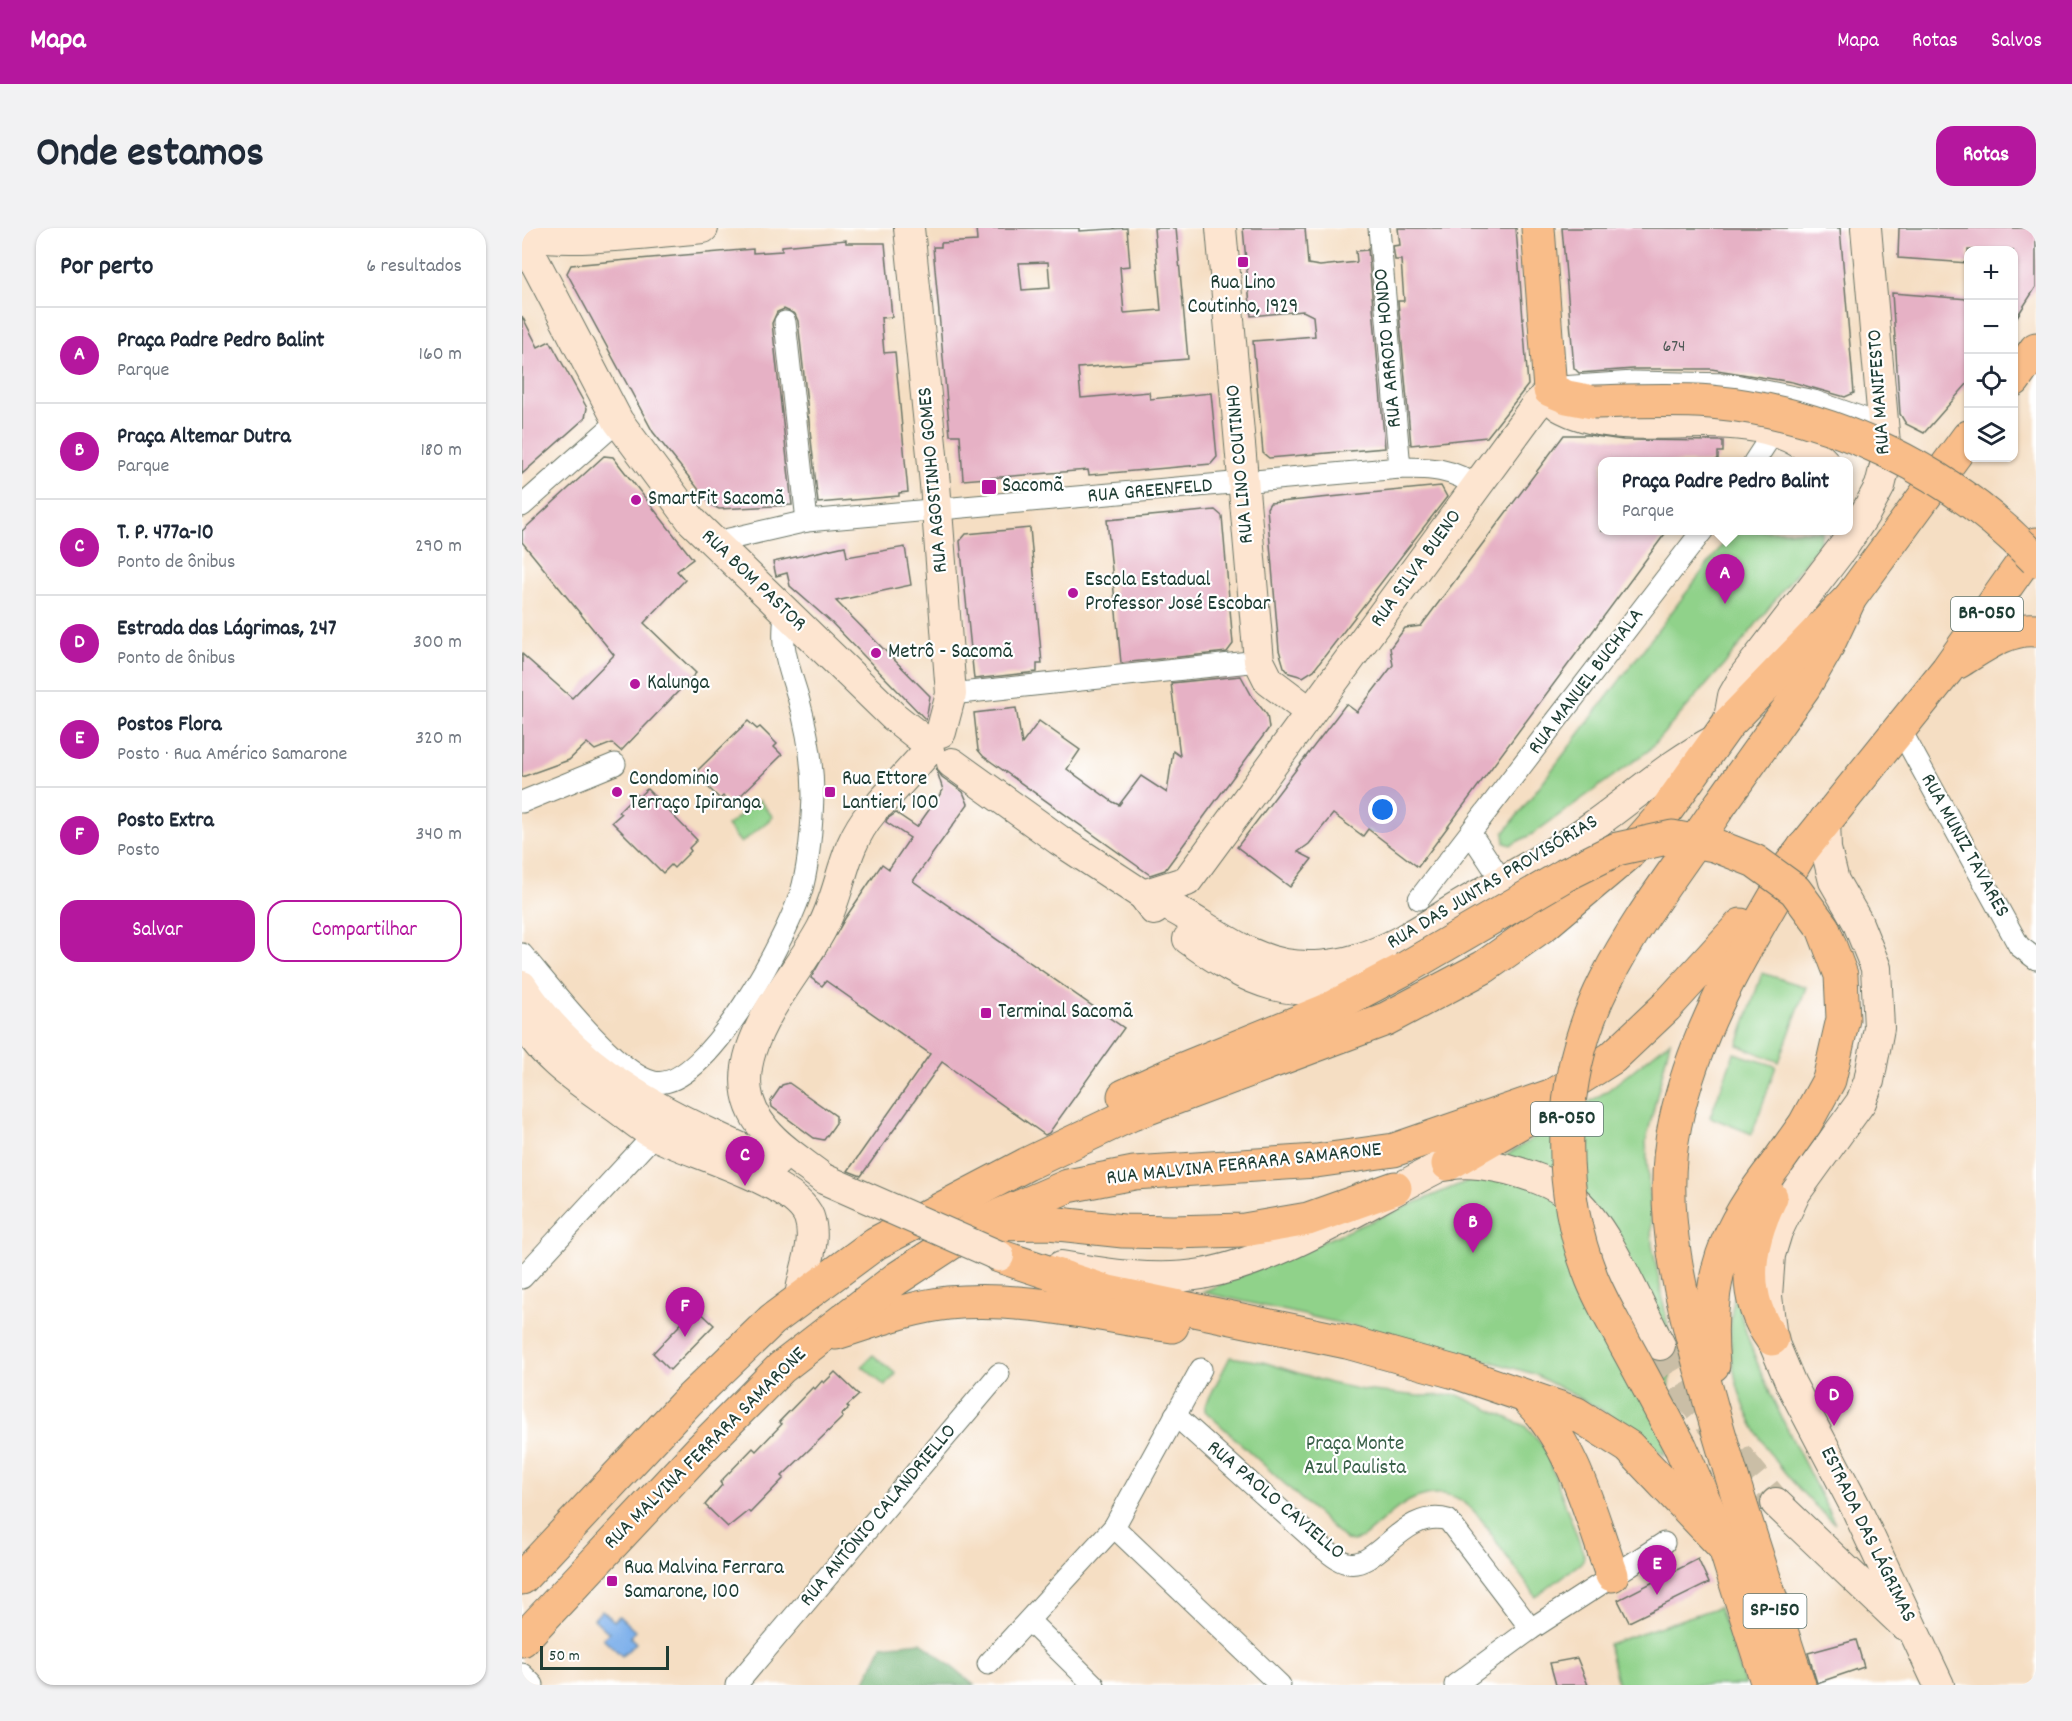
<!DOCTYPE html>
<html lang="pt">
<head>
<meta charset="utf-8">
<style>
  body { margin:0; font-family:Dekko,sans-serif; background:#f2f2f3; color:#1f2937 }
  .controls { position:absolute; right:18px; top:18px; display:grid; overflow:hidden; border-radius:12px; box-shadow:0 2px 4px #0004 }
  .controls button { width:54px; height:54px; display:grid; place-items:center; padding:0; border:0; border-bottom:2px solid #e0e1e3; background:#fff; color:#1f2937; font:30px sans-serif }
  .scale { position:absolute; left:18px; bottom:15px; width:129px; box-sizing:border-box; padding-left:6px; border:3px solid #1f3d34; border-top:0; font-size:16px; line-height:21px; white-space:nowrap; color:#1f3d34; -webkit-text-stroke:4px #fff; paint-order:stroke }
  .you { position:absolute; left:861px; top:582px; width:21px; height:21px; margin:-15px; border:4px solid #fff; border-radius:50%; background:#1a73e8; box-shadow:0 0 0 9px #1a73e833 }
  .badge { display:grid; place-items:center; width:39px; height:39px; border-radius:50%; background:#b5179e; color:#fff; font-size:20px; font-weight:700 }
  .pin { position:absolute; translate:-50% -50px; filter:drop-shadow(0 2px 3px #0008) }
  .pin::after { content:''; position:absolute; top:32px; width:21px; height:18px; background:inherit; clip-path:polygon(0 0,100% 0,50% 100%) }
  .popup { position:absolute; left:1076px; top:229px; width:255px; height:78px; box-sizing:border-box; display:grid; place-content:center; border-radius:12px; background:#fff; filter:drop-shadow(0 2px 4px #0005); font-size:20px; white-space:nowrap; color:#747a83 }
  .popup b { font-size:22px; color:#1f2937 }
  .popup::after { content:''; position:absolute; left:50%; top:100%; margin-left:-12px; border:12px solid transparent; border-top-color:#fff }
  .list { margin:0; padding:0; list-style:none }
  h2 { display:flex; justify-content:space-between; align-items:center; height:78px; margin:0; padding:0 24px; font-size:26px }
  h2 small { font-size:20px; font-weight:400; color:#747a83 }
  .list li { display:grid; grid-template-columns:39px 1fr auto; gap:18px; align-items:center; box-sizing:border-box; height:96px; padding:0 24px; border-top:2px solid #e0e1e3 }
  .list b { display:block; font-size:22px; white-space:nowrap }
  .list p { margin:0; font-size:20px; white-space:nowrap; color:#747a83 }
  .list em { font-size:20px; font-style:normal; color:#747a83 }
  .actions { display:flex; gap:12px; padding:18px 24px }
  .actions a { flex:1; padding:14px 0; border:2px solid #b5179e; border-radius:18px; text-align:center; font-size:21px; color:#b5179e }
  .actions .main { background:#b5179e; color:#fff }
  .icon { flex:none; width:33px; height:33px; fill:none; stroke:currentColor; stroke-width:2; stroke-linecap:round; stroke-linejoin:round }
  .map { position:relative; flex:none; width:1514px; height:1457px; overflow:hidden; border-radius:18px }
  header { display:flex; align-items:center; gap:36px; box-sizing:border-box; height:84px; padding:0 30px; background:#b5179e; color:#fff }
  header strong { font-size:28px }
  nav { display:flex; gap:33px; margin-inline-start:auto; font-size:21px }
  .intro { display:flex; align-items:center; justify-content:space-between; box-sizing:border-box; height:144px; padding:0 36px }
  h1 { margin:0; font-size:42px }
  .button { padding:15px 27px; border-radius:18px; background:#b5179e; color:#fff; font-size:21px; font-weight:700 }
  main { display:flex; gap:36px; padding:0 36px }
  aside { flex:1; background:#fff; border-radius:18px; box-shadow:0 2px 4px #0004 }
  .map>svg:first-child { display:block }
  .green { fill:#90d28a; stroke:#58885f; stroke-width:1.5 }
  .forest { fill:#74b476; stroke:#4a7855; stroke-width:1.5 }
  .water { fill:#7fb1eb; stroke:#4f7790; stroke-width:1.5 }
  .building { fill:#e6b1c5; fill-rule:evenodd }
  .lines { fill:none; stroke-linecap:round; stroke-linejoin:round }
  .secondary-tunnel { stroke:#cabea6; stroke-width:30; stroke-dasharray:30 15; stroke-linecap:butt }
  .street-casing { stroke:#6a7566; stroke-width:23 }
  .secondary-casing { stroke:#6a7566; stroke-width:32 }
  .primary-casing { stroke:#6a7566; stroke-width:35 }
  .highway-casing { stroke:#6a7566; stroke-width:35 }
  .street { stroke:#fff; stroke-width:21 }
  .secondary { stroke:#fde5d0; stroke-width:30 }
  .primary { stroke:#f9bd89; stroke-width:33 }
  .highway { stroke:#f9bd89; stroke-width:33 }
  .secondary-bridge-casing { stroke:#6a7566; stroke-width:32; stroke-linecap:butt }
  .primary-bridge-casing { stroke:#6a7566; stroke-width:35; stroke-linecap:butt }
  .highway-bridge-casing { stroke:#6a7566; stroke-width:35; stroke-linecap:butt }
  .secondary-bridge { stroke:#fde5d0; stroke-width:30 }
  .primary-bridge { stroke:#f9bd89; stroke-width:33 }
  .highway-bridge { stroke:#f9bd89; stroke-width:33 }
  .poi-dot { fill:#b5179e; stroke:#fff; stroke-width:2 }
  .labels { text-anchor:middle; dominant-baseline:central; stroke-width:4.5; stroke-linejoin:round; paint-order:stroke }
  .number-label { font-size:18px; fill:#515a58 }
  .shield { fill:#fff; stroke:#627771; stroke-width:1.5 }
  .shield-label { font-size:20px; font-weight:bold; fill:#1f3d34 }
  .poi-label { font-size:21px; fill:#1f3d34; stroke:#fff; text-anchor:start }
  .street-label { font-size:21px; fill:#1f3d34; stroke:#fff }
  .park-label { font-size:21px; fill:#3b624a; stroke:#fff }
</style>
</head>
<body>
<header>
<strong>Mapa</strong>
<nav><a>Mapa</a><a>Rotas</a><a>Salvos</a></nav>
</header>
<div class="intro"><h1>Onde estamos</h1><a class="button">Rotas</a></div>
<main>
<aside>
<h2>Por perto<small>6 resultados</small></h2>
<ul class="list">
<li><span class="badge">A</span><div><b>Praça Padre Pedro Balint</b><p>Parque</p></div><em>160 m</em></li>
<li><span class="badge">B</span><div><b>Praça Altemar Dutra</b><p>Parque</p></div><em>180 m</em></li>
<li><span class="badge">C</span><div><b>T. P. 477a-10</b><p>Ponto de ônibus</p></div><em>290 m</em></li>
<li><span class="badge">D</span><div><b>Estrada das Lágrimas, 247</b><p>Ponto de ônibus</p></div><em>300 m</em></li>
<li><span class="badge">E</span><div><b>Postos Flora</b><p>Posto · Rua Américo Samarone</p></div><em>320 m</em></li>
<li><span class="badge">F</span><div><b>Posto Extra</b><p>Posto</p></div><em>340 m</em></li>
</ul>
<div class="actions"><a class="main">Salvar</a><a>Compartilhar</a></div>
</aside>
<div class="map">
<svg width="1514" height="1457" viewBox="0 0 1514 1457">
  <rect width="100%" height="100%" fill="#fff"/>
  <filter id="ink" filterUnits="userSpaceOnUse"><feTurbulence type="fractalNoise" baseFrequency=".0167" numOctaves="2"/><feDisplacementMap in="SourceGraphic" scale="12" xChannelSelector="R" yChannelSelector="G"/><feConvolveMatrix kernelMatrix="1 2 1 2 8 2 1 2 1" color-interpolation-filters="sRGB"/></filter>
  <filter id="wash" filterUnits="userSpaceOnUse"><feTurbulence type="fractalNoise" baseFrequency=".008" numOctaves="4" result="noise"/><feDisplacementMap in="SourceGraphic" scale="24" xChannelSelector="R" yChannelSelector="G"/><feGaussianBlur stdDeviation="1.35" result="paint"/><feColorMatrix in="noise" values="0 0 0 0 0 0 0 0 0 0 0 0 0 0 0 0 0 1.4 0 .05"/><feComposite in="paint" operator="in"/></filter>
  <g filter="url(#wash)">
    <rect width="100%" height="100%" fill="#f5dec3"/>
    <g class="green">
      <polygon points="1211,303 1300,303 1297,316 1290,325 1202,437 1126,523 1012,605 989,617 983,615 982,605"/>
      <polygon points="237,572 251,589 219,615 205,598"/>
      <polygon points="1240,745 1284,759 1257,834 1216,817"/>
      <polygon points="1148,813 1124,913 1130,1016 1150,1119 1143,1227 1078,1181 1012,1146 901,1114 680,1064 943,954 1085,863"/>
      <polygon points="1212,825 1254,838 1230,906 1188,889"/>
      <path d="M1213 1063C1228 1139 1279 1226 1313 1296 1242 1233 1193 1162 1213 1063Z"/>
      <polygon points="351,1127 374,1146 363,1158 340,1138"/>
      <path d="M708 1129 741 1134 808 1155 841 1162 897 1168 936 1167 1003 1198 1022 1219 1062 1327 1061 1333 1014 1369C1002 1351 988 1334 976 1316 957 1287 938 1255 897 1269 877 1275 858 1296 841 1309L832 1313 824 1312 683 1183V1178Z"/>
      <polygon points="1197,1379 1223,1457 1096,1457 1086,1416"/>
    </g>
    <polygon class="forest" points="399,1414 452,1457 341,1457 360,1418"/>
    <polygon class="water" points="80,1382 92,1393 97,1388 113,1403 108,1409 114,1415 100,1428 81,1410 87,1405 72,1391"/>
    <g id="blocks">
      <g class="building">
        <path d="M454 0H557V3L605 0 608 38 598 39 602 85 639 82 632 0H654L666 131 556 140 559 170 627 164 628 171 689 165 695 229 689 236 567 247 566 242 441 252 438 207H428L411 19H419V15L455 13ZM526 34 528 60 500 62 497 35Z"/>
        <polygon points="721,0 783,0 786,36 798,38 835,34 834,23 845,22 846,20 863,220 747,230 741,225 731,113 793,108 791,88 781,83 729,88"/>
        <polygon points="876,0 994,0 1006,157 965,209 889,217 876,73 882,73 879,32 873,32 871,18 878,17"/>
        <polygon points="1040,0 1318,0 1332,165 1323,169 1270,154 1189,141 1111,141 1057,145 1052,140"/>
        <polygon points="1377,0 1514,0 1514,59 1491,95 1491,22 1446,22 1446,35 1376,30"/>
        <polygon points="324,12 324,15 363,15 370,89 359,90 362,125 373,124 386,264 377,265 377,268 296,275 276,93 273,86 262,81 255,84 250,95 270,277 197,281 189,277 131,204 45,45 49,37 231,21 231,25 260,23 260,18"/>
        <polygon points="1370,65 1446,71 1446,155 1402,205 1384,196 1378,186"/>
        <polygon points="0,88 16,119 28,113 65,180 63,190 0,246"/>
        <polygon points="1042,207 1066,207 1101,212 1201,213 1201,224 1196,224 1196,231 1191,234 1080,234 1080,303 1145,303 896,639 846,601 841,608 811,586 787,616 776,624 790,631 768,659 715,619 824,476 835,484 871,437 868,420 883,400 899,398"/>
        <polygon points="82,228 91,229 171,331 155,343 163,352 122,395 174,445 99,523 90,515 73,522 65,515 47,532 0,549 0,426 50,470 92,427 0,314 0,303"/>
        <polygon points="919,258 925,269 792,442 781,449 767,445 762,439 757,422 745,280 748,275"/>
        <polygon points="693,282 700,288 711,416 705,424 599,435 585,292"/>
        <polygon points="508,300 520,436 515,436 515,444 452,451 438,313 444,306"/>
        <polygon points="323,318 325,329 383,319 389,357 314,373 408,468 404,492 309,394 268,358 265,345 254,348 251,334"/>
        <polygon points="719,448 730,468 745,487 747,500 643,642 628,647 461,528 456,522 452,485 494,480 500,516 517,493 558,522 545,541 591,574 597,577 619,548 645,565 651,523 658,528 649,455"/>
        <polygon points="226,493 235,501 238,499 255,516 252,519 260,527 209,577 201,568 198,571 181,554 184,551 175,543"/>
        <polygon points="414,540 420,549 441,564 446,576 391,653 602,800 527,905 523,907 420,834 339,948 326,943 408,826 304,753 300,758 289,750 324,689 360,636 367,641 388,610 364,594 365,591 374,585 395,599 421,562"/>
        <polygon points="125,561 175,612 167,620 169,623 152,640 149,637 141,645 90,594 99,586 96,584 114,566 116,569"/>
        <polygon points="267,855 314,888 314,895 302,912 292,910 250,879 249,873 260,857"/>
        <polygon points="174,1080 192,1097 148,1142 131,1125"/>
        <polygon points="313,1144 337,1167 325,1178 327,1180 319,1187 321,1189 260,1248 262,1250 228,1285 226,1283 206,1299 183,1277 200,1257 198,1254 231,1220 234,1223 260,1196 257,1194 291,1159 293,1161 300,1153 302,1155"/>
        <polygon points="1176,1331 1187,1355 1107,1394 1096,1372"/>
        <polygon points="1334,1412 1342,1439 1295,1455 1286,1425"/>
        <polygon points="1055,1430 1066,1457 1034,1457 1028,1435"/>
      </g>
    </g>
  </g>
  <g filter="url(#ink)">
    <use href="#blocks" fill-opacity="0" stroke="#6a7566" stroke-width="1.5"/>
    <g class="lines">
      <polyline class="secondary-tunnel" points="1138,1117 1168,1170 1254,1275"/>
      <defs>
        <g id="street">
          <polyline points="857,0 878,240"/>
          <polyline points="263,94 285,293"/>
          <polyline points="1038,159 1112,154 1208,156 1292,173 1361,197"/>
          <polyline points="1232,234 1251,205"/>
          <polyline points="0,278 96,193"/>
          <path d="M190 315 285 293 878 240C908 240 930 240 955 259"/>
          <polyline points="429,466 737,433"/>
          <polyline points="1377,499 1497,718 1514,731"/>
          <polyline points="0,574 93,536"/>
          <polyline points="949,606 980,653"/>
          <polyline points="897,671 1181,302"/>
          <path d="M0 726C26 756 95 847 132 854 184 865 270 701 281 657 288 628 290 597 291 567 291 533 285 501 276 469 271 452 264 434 262 416 261 406 262 395 263 384"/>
          <polyline points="0,1050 132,907"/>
          <path d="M653 1187 802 1321C809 1326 817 1334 826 1335 856 1341 882 1279 926 1292L1009 1401"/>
          <polyline points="592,1299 758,1457"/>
          <polyline points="507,1393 572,1457"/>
          <polyline points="466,1436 592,1299 679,1141"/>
          <polyline points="0,1446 11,1457"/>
          <polyline points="214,1457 477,1146"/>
          <polyline points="933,1457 1009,1401 1142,1315"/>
        </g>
        <g id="secondary">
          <polyline points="387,0 413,256 429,466 419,504"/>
          <polyline points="699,0 737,433 747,453 788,484"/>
          <path d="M0 7C60 15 121 5 181 0"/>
          <polyline points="0,9 96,193 170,293 371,488 405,515"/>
          <polyline points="1206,496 1211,468 1223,447 1322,318 1344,284 1358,258 1363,238 1363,216 1344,0"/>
          <polyline points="430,535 537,612 621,667 632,682"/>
          <polyline points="359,575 407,522"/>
          <polyline points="1303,591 1304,621 1312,653 1335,693 1354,740 1357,800 1347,853 1339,874 1274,964 1255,1004 1248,1027 1245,1068 1250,1111 1269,1156 1334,1280 1417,1457"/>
          <path d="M621 667 665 653 1012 180 1028 162 1037 178C1114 222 1233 161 1302 234"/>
          <path d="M621 667C672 684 709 726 763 736 785 740 813 738 835 731 877 719 914 691 951 670 992 646 1034 625 1072 597 1113 568 1150 534 1195 511"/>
          <path d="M666 711C730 757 770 774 849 753"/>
          <path d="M0 758C46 830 115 872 191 907 212 917 233 927 254 934"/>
          <path d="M0 792C21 831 57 853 92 878 105 887 118 899 133 907 167 925 273 953 287 989 296 1015 281 1042 278 1069"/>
          <path d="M302 951C283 936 258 921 243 902 187 835 270 758 300 700 321 660 319 621 350 584"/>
          <path d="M539 1038C584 1046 635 1054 680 1046 759 1032 845 975 917 939 939 932 962 936 985 941 1007 947 1029 954 1048 968 1084 996 1116 1076 1138 1117"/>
          <polyline points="1254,1275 1382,1397"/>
        </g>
        <polyline id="primary" points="1016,0 1028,162 1045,169 1071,174"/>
        <g id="highway">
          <polyline points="1492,152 1514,121"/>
          <path d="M1436 434C1459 420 1486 399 1514 402"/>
          <polyline points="1198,577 1282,459 1303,423 1328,370 1446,209"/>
          <polyline points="1269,636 1425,442 1514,316"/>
          <polyline points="602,868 661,841 803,783 882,741"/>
          <polyline points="926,936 1011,887 1031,867 1090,830 1144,779 1219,697"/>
          <path d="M1249 969C1226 1015 1218 1067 1250 1111"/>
          <polyline points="472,996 527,995 601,1003 651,1004 722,1002 786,991 873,960"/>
          <polyline points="477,1028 586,1064 825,1114 936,1145 1053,1185 1107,1219 1203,1320"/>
          <path d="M314 1105C350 1094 388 1079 426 1075 501 1068 575 1087 650 1098"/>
          <path d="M1191 1137C1183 1049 1202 1002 1256 934"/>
          <path d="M1004 1169C1052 1217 1068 1284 1090 1347"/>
          <polyline points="1159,1220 1203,1320 1246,1457"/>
          <polyline points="0,1350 165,1174 250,1092 354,1015 505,936 610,886 864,791 962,739 1023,696 1106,626 1143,584 1206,496 1328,370"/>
          <polyline points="0,1412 180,1220 259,1140 374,1051 458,996 546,958 612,945 794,933 872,922 1031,867"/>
          <path d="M1277 1457C1247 1365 1216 1274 1190 1181 1165 1090 1133 991 1153 896 1174 794 1231 708 1282 619"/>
        </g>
      </defs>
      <use href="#street" class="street-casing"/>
      <use href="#secondary" class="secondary-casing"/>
      <use href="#primary" class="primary-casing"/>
      <use href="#highway" class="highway-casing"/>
      <use href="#street" class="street"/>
      <use href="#secondary" class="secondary"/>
      <use href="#primary" class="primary"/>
      <use href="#highway" class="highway"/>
      <defs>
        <polyline id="secondary-bridge" points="302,951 477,1028"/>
        <path id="primary-bridge" d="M1071 174C1110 173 1150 171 1189 174 1311 185 1430 243 1514 332"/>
        <g id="highway-bridge">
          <polyline points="882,741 1043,647 1095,621 1150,609 1192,617 1233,633 1273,662 1301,700 1319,747 1321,791 1307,852 1283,896 1256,934"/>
          <path d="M1159 1220C1140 1185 1122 1150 1103 1116 1092 1095 1079 1073 1070 1051 1032 955 1037 844 1084 752 1115 690 1160 635 1198 577"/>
        </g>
      </defs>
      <use href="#secondary-bridge" class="secondary-bridge-casing"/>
      <use href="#primary-bridge" class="primary-bridge-casing"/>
      <use href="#highway-bridge" class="highway-bridge-casing"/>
      <use href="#secondary-bridge" class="secondary-bridge"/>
      <use href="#primary-bridge" class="primary-bridge"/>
      <use href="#highway-bridge" class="highway-bridge"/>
    </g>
  </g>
  <g class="poi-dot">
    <rect x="715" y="28" width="12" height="12" rx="3"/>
    <rect x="459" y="251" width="16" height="16" rx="3"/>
    <circle cx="114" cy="272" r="6"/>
    <circle cx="551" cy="365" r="6"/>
    <circle cx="354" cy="425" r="6"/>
    <circle cx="113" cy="456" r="6"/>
    <circle cx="95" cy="564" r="6"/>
    <rect x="302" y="558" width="12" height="12" rx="3"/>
    <rect x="458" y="779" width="12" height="12" rx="3"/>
    <rect x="84" y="1347" width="12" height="12" rx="3"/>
  </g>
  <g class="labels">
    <g class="number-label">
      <text x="1152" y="119">674</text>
    </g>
    <g class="shield">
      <rect x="1429" y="369" width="72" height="34" rx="4.5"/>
      <rect x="1009" y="874" width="72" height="34" rx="4.5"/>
      <rect x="1221.5" y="1366" width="63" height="34" rx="4.5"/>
    </g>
    <g class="shield-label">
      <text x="1465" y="386">BR-050</text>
      <text x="1045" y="891">BR-050</text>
      <text x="1253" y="1383">SP-150</text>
    </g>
    <g class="poi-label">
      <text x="721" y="56" text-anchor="middle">Rua Lino<tspan x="721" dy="24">Coutinho, 1929</tspan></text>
      <text x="480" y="259">Sacomã</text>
      <text x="126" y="272">SmartFit Sacomã</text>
      <text x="563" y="353">Escola Estadual<tspan x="563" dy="24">Professor José Escobar</tspan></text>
      <text x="366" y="425">Metrô - Sacomã</text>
      <text x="125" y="456">Kalunga</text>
      <text x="107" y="552">Condominio<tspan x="107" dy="24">Terraço Ipiranga</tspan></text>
      <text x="320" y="552">Rua Ettore<tspan x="320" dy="24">Lantieri, 100</tspan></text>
      <text x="476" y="785">Terminal Sacomã</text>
      <text x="102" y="1341">Rua Malvina Ferrara<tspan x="102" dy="24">Samarone, 100</tspan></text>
    </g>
    <g class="street-label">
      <text transform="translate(867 120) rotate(-95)">RUA ARROIO HONDO</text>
      <text transform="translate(1358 164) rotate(-94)">RUA MANIFESTO</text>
      <text transform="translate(719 236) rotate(-95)">RUA LINO COUTINHO</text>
      <text transform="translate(412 252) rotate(-95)">RUA AGOSTINHO GOMES</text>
      <text transform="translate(628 264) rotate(-5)">RUA GREENFELD</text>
      <text transform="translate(895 341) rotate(-54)">RUA SILVA BUENO</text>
      <text transform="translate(231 353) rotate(44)">RUA BOM PASTOR</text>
      <text transform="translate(1065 454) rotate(-53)">RUA MANUEL BUCHALA</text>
      <text transform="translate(1442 618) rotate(61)">RUA MUNIZ TAVARES</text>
      <text transform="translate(971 655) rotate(-31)">RUA DAS JUNTAS PROVISÓRIAS</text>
      <text transform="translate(722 937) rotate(-6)">RUA MALVINA FERRARA SAMARONE</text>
      <text transform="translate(184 1221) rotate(-45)">RUA MALVINA FERRARA SAMARONE</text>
      <text transform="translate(753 1273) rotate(40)">RUA PAOLO CAVIELLO</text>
      <text transform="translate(357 1288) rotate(-50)">RUA ANTÔNIO CALANDRIELLO</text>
      <text transform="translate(1345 1307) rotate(64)">ESTRADA DAS LÁGRIMAS</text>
    </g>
    <g class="park-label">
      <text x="833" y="1217">Praça Monte<tspan x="833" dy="24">Azul Paulista</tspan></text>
    </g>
  </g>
</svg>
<div class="controls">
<button>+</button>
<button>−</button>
<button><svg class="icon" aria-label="locate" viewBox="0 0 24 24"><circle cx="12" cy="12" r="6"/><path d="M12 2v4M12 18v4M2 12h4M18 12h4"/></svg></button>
<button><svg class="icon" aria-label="layers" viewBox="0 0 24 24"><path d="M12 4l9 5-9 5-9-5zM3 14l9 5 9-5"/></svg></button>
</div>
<div class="scale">50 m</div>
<div class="you"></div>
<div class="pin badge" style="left:1203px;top:376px">A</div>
<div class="popup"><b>Praça Padre Pedro Balint</b>Parque</div>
<div class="pin badge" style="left:951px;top:1025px">B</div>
<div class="pin badge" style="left:223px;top:958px">C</div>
<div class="pin badge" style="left:1312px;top:1198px">D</div>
<div class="pin badge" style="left:1135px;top:1367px">E</div>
<div class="pin badge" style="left:163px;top:1109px">F</div>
</div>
</main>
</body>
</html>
